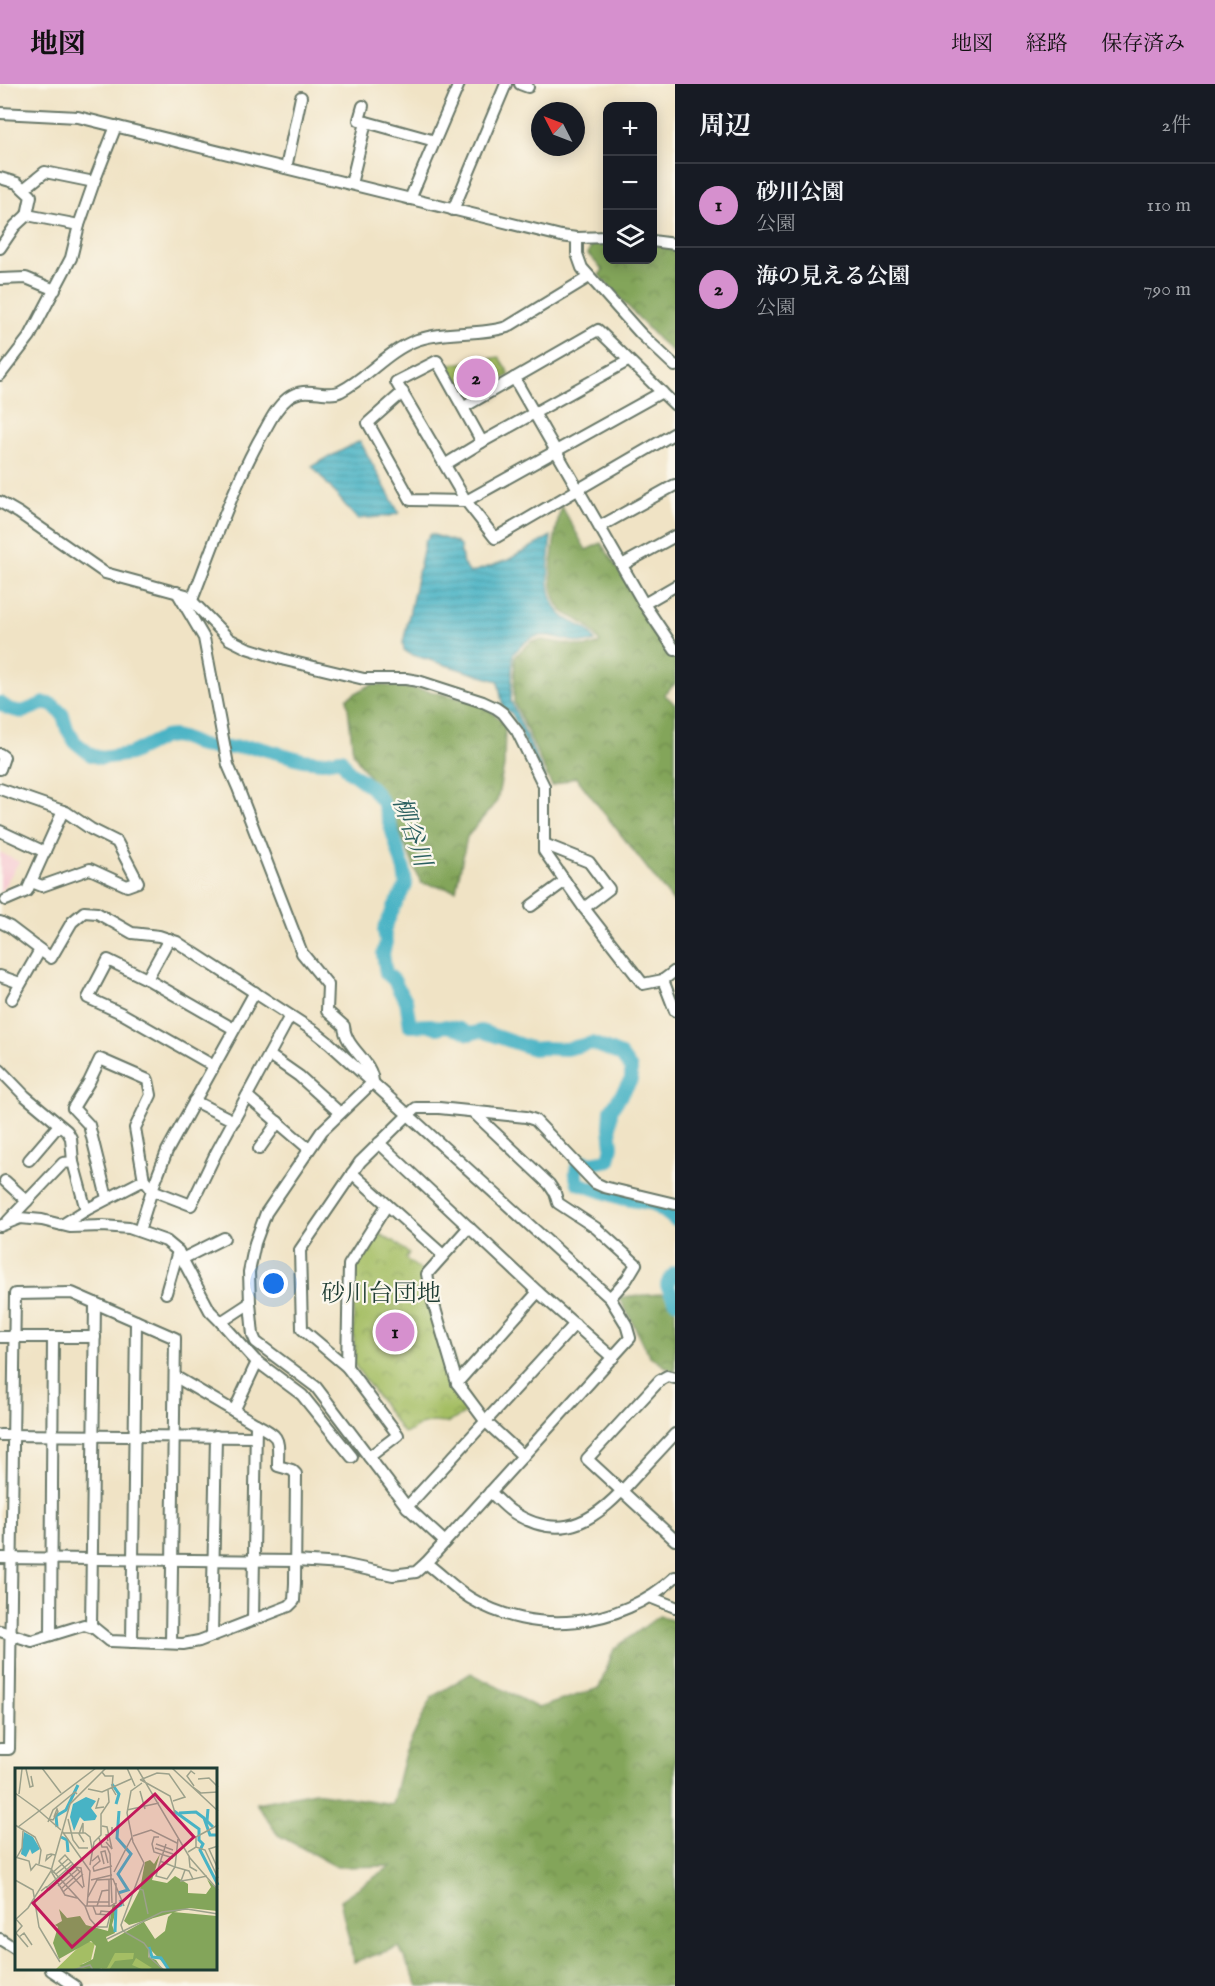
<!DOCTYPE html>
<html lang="ja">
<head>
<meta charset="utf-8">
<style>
  body { margin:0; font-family:"IM FELL English","Noto Serif JP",serif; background:#242831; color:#f1f3f6 }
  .controls { position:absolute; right:18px; top:18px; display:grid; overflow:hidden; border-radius:12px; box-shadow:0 3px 15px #0003 }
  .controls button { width:54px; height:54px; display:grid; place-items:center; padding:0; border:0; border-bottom:2px solid #363941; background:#171b24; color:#f1f3f6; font:30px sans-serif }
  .compass { position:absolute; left:531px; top:18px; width:54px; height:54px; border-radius:50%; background:#171b24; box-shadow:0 3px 15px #0003; rotate:312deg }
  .you { position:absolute; left:274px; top:1200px; width:21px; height:21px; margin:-15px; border:4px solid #fff; border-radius:50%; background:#1a73e8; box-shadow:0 0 0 9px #1a73e833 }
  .badge { display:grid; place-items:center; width:39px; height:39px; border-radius:50%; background:#d690ce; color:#111; font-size:20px; font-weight:700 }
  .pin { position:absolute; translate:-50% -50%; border:3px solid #fff; box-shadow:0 2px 6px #0006 }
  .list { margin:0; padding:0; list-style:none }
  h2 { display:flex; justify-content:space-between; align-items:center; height:78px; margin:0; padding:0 24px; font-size:26px }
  h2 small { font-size:20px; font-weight:400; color:#9ea1a6 }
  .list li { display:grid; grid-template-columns:39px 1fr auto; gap:18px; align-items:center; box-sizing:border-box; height:84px; padding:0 24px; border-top:2px solid #363941 }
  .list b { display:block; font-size:22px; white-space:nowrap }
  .list p { margin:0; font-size:20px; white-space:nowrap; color:#9ea1a6 }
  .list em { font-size:20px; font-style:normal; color:#9ea1a6 }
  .icon { flex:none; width:33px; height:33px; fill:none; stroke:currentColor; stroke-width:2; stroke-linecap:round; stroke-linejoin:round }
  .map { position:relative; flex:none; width:675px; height:1902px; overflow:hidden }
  header { display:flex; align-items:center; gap:36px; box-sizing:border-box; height:84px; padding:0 30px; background:#d690ce; color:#111 }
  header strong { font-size:28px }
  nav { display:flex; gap:33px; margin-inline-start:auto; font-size:21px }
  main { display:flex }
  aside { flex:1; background:#171b24 }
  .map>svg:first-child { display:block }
  .built { fill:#f7cfd5 }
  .forest { fill:url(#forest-crowns); stroke:#517147; stroke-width:1.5 }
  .park { fill:url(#park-crowns); stroke:#627e4c; stroke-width:1.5 }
  .water { fill:url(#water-rules); stroke:#34787c; stroke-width:1.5 }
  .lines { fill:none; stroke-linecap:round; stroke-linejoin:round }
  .river { stroke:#48b3c5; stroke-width:14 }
  .minor-casing { stroke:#687767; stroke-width:14 }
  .minor { stroke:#fff; stroke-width:10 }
  .labels { text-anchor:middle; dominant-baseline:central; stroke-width:4.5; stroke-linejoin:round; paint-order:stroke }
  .water-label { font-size:24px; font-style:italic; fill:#2b6060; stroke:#fbf7ec }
  .neighbourhood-label { font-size:24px; fill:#1f3d34; stroke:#fbf7ec }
  .inset-river { fill:none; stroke:#48b3c5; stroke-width:3 }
  .inset-road { fill:none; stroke:#9ca18b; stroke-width:1.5 }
  .view { fill:#c2185b; fill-opacity:0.15; stroke:#c2185b; stroke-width:3 }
  .inset-edge { fill:none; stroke:#1f3d34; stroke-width:3 }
</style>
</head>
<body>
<header>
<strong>地図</strong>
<nav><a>地図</a><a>経路</a><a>保存済み</a></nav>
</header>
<main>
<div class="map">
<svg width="675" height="1902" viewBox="0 0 675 1902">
  <defs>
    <pattern id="forest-crowns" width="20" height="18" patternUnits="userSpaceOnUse" patternTransform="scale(1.5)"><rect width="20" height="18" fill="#83a55a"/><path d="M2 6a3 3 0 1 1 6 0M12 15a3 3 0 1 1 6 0" fill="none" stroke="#6b884b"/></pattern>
    <pattern id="park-crowns" width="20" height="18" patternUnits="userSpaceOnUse" patternTransform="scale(1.5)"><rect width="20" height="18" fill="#a4be64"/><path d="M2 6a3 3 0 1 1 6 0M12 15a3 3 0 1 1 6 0" fill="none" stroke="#859c53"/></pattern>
    <pattern id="water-rules" width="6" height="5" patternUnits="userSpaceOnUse" patternTransform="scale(1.5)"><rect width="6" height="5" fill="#48b3c5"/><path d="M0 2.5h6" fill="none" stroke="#3b93a1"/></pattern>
  </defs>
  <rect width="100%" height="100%" fill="#fbf7ec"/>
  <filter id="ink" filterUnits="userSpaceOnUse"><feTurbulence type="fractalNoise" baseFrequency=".0167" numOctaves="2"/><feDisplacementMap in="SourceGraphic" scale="12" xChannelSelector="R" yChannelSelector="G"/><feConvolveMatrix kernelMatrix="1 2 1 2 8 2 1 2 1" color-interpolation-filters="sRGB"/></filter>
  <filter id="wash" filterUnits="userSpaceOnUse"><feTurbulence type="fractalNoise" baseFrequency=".008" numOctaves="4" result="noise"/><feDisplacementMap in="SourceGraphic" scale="24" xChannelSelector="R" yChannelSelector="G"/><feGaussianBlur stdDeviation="1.35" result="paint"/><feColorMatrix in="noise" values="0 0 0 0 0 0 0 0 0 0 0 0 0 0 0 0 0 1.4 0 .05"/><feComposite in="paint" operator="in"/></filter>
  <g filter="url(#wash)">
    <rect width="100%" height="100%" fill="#f0e3c5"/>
    <polygon class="built" points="0,768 19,778 0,809"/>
    <g class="forest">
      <polygon points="594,155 607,156 608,176 652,176 653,161 675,164 675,270 658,255 599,191 603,186 588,170"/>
      <path d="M561 421 586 466 601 459 675 573V600L664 610 675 620V820L576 693 552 702 514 618 515 572 532 557 543 556 587 563 600 559C594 548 588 541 578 536 574 533 568 532 565 529 540 510 556 448 561 421Z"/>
      <polygon points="372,600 424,606 482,619 505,640 504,682 497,717 467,753 456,806 421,799 389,722 353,669 347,614"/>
      <polygon points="675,1209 675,1289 650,1272 619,1213"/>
      <polygon points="659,1532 675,1537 675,1902 418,1902 399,1863 354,1878 340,1816 391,1782 337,1783 278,1751 256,1719 315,1708 392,1720 405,1669 432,1613 471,1589 538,1624 599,1604 614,1565"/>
    </g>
    <g class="park">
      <polygon points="499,273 510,291 502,295 500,292 471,311 465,310 447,281"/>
      <polygon points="375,1147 391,1157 394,1157 409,1170 406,1174 407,1176 423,1188 472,1326 447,1339 432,1338 420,1341 411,1347 403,1349 354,1280 353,1178"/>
    </g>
    <g class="water">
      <polygon points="360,357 399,429 390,432 357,435 312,382"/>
      <path d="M431 450 455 458 460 462 463 480 470 489 508 476 551 452C549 475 543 513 562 531 573 542 587 539 595 557 575 564 552 546 532 554 525 557 518 565 513 570L511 617 544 692 541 694 512 630 503 623 498 597 410 570 404 566 403 559 425 457Z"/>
    </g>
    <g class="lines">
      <g class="river">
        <path d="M0 619 9 625 22 628 45 619 53 621 63 631 67 645 75 658 91 671 101 674 130 670 164 653 174 652 186 655 201 662 217 664 256 663 303 676 322 678 341 675 349 687 372 704 383 719 404 786 406 801 394 823 384 846 386 858 383 870 386 889 394 896 400 908 406 916 410 942 431 941 438 944 446 942 460 945 469 950 481 947 533 965 543 964 566 965 592 959 621 971 631 985V996L611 1026 610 1044 612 1062 609 1076 591 1079 580 1076C576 1083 574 1091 578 1099L620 1114 654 1120 675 1136"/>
        <polyline points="675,1189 669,1196 667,1201 675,1217"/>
      </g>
    </g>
  </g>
  <g filter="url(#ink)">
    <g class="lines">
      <defs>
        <g id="minor">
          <polyline points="520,0 528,3"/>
          <polyline points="363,22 359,36 435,57"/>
          <polyline points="0,29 78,33 561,152 577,154 608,153"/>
          <polyline points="286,84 301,13"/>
          <polyline points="0,94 17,99 31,112 27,131"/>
          <polyline points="351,100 366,38"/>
          <polyline points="24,105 45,88 94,98"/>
          <polyline points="410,115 459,0"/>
          <polyline points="453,126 506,0"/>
          <polyline points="577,154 577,170 582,184 641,250 675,282"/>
          <polyline points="652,157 675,160"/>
          <polyline points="0,164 15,142 27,131 79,141"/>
          <polyline points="0,195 26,194 55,206"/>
          <polyline points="0,291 30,252 71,174 79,141 94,98 116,42"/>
          <polyline points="514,294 644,520 675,566"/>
          <polyline points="403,308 368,339 411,416 466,417 662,308"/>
          <polyline points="464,323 598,246 675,321"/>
          <polyline points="482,358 437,277 396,298 466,417 495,454 675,349"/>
          <polyline points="446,380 482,358 628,277"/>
          <polyline points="0,418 19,429 105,489 186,511 229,555 247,564 285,576 364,595 406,595 418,597 483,618 496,624 503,629 517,647 544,702 544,767 584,824 643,900 663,896 675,887"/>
          <polyline points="599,443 675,401"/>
          <polyline points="622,481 675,452"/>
          <path d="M177 508 204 554 228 681 238 704 302 869 328 901 327 927 344 942C345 964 372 976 373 998"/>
          <path d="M192 516C214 460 236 394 266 344 272 333 278 322 288 314 306 300 326 315 341 307 368 293 387 267 417 256 446 246 478 252 507 243L589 193"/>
          <polyline points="644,520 675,502"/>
          <polyline points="0,670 4,673 0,685"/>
          <polyline points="0,705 66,728 91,745 117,758 138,798 127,802 90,785 42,802 32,798"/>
          <polyline points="0,747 45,768"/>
          <polyline points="544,760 589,778 609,805 584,824"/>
          <polyline points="6,816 27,807 63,727"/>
          <polyline points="531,822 565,797"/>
          <polyline points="0,838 10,843 51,874 72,838 84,828 97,829 132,849 159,852 177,858 314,947 329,959 610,1214 626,1240 630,1254 426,1479 416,1488 393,1491 342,1480 296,1477 0,1474"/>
          <polyline points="0,892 20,899"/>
          <polyline points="147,895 169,855"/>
          <polyline points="663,896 675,927"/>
          <polyline points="12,915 40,866"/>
          <polyline points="269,971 299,992 340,1029"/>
          <polyline points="214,982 121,929 88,914 108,876 147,895 234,945"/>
          <polyline points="0,986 25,1012 67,1047 71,1054 73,1078 86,1126 144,1096"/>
          <polyline points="373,998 322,1047 266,1129 255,1159 249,1188 250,1219 253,1251 256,1258 316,1303 407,1423 445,1458"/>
          <polyline points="247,1012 309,1065"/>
          <polyline points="194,1017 234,1037"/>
          <polyline points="473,1028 549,1100 555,1109 558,1119 596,1144 636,1180 627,1195 610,1214"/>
          <polyline points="379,1059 538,1208 613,1274"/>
          <polyline points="259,1065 278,1038"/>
          <polyline points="29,1076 59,1041"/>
          <polyline points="352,1089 443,1171"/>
          <polyline points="5,1097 27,1117"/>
          <polyline points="107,1114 89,1041 73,1024 89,998 100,975 148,996 151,1011 135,1044 144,1096 152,1106 191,1121 216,1069 290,932"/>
          <polyline points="8,1137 63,1079 73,1078"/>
          <polyline points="62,1141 86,1126"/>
          <polyline points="0,1142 20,1134 42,1136 70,1143 103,1142 129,1144 166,1157 178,1167 210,1227 221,1238 250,1219"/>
          <polyline points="469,1143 427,1190 431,1211 457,1299 486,1338 523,1372"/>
          <polyline points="139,1147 152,1106 167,1067 255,908"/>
          <polyline points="182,1175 224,1154"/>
          <polyline points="166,1209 178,1167"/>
          <polyline points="221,1238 255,1276 302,1311 352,1373"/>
          <polyline points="0,1253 95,1253"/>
          <polyline points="347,1283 349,1181 387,1121"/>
          <polyline points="176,1293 256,1340 253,1536"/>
          <polyline points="675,1294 667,1292 660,1296 587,1375 675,1456"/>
          <polyline points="457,1299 538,1208"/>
          <polyline points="234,1327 257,1278"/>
          <polyline points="0,1351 255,1353"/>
          <polyline points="369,1373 398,1351 347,1283 302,1245 300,1166 360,1078 409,1030 416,1024 439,1024 526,1033 535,1036 595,1099 604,1103 675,1120"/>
          <path d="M490 1408C497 1414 504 1422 511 1427 564 1462 598 1434 634 1394 648 1379 661 1365 675 1350"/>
          <polyline points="407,1423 575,1240"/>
          <path d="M426 1479C441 1490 454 1504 470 1514 534 1553 620 1544 675 1493"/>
          <polyline points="650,1513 675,1523"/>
          <polyline points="91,1543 95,1219"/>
          <path d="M0 1547 32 1557 84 1541 94 1544 110 1557 183 1560 199 1557 289 1522 294 1517 295 1499 296 1390 292 1386 278 1382C278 1354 282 1354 256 1340"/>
          <polyline points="51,1551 53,1253"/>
          <polyline points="212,1552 216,1352"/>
          <polyline points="132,1558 136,1237"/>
          <polyline points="0,1665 9,1665 15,1210 72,1209 175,1254 171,1559"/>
          <polyline points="0,1855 16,1865"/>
          <polyline points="51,1886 75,1902"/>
        </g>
      </defs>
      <use href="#minor" class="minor-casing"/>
      <use href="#minor" class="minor"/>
    </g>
  </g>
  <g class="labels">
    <g class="water-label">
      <text transform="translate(411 748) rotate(71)">柳谷川</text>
    </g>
    <g class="neighbourhood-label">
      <text x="381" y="1210">砂川台団地</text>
    </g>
  </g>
  <g transform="translate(15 1684)">
    <rect width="202" height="202" fill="#f0e3c5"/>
    <path d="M70 173 80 175 76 192 67 196 75 202H86L98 184H120L139 201 133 202H40Z" fill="#a4be64"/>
    <path d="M145 86 137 112 152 115 160 108 173 116V125L191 126 196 119 192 111 202 121V143L174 140 114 157 109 153 125 121 130 94 135 92 139 96ZM98 135 102 139 97 157 100 165 91 169 93 174 135 150 150 145 129 154 140 171 150 163 153 149 158 144 202 148V202H155L134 180 133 189 141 192 148 202H131L137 200 121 190 117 197 129 202H94L100 193 118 191 119 185H100L92 200 76 202 64 198 78 191 81 178 76 173 44 191 38 175 43 159 40 157 47 153 44 141 52 150 65 148 71 157 93 163Z" fill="#83a55a"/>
    <path d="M71 29 81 33 76 40 82 48 80 52 69 53 65 49 59 63 55 49 58 36ZM9 64 18 69 25 81 17 86 15 81 11 89 6 86Z" fill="#48b3c5"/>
    <path class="inset-river" d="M97 16 104 26 101 36M193 41 192 53 198 59M159 43 184 61V72L188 76 185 82 203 117M164 45 181 44 189 50 195 67H203M42 59 41 48 51 42 63 17M46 69 52 72 53 84M103 125 113 122 103 106 116 86 102 70 104 43M100 164 101 139 106 137V132M134 179 137 189 146 190 154 202"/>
    <path class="inset-road" d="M27 0 46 25M112 0 120 18M122 0 175 90 203 122M157 0 203 43M11 1 15 19 18 18 16 8M87 4 90 8H98L97 20 101 27M183 11 194 10 203 19M125 12 142 5 154 6 170 29 158 33M126 12 155 28 160 45M127 15 116 23 112 45 118 74 129 95 106 157 108 163 129 175 134 182V189L149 202M179 18 172 8 176 3 180 6M178 19 186 25 203 24M73 21 87 24 116 11M125 23 130 41M0 25 22 41M4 26 7 1M84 30 81 40 89 39M22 41 46 62M112 42 144 35M34 51 38 52 43 44 42 41 39 49M53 51 58 72 64 80H73M33 54 38 42 60 24 62 26M0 57 20 69 26 82 24 96M87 58 92 59 97 81 91 74M3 59 81 0M47 63 75 103 72 138M49 65H70L75 69 77 81M68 65V55L64 66 69 74M118 68 136 62 162 75M144 69H139L137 76 139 84 158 90M84 70 87 79H92L95 86 97 135M163 71 160 99 174 103 178 111 192 108M93 73 91 67 97 65V59M141 76 158 82M203 78 194 81 203 101M181 79V69L203 57M140 80 158 86M173 84 181 79 190 82 203 110M37 87 31 92 32 87 36 86 40 87M0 89 14 93 16 102 21 96 36 101 70 138 75 151 82 159H92L96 144 86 143 85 147M2 89 7 80 8 63M174 89 175 99 182 103M77 93 83 88 85 93 78 99M89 96 86 84 90 83 93 95M75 97 79 74 86 67V46L94 34 93 22M60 99 66 100 69 119M78 99 79 103 97 98M170 102 166 113 178 111M36 103 50 127 62 130M65 104 50 87 44 93 68 120M99 104 117 69M142 104 141 108 152 111 160 99 145 93M142 104 151 76M37 105 53 91M41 106 56 94M0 112 18 122 24 159 45 194M76 112 97 107M43 118 63 101M31 120 58 96M121 120 128 122 133 146M46 121 66 103M26 123 31 119 34 122 60 99M48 124 68 106M73 129 82 112 98 111 109 138M72 134H94M70 138H96L101 135V115M78 138 81 146 95 147M82 138 87 123 94 122M94 139V111M1 151 7 158 1 165 13 179M0 152 13 140 36 103 55 36 91 0M4 169 9 165 17 177M92 171 147 144 172 141 203 146M58 202 75 197 78 202"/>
    <path class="view" d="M140 26 179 69 57 179 18 135Z"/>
    <rect width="202" height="202" class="inset-edge"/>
  </g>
</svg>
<div class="controls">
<button>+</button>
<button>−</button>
<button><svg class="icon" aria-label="layers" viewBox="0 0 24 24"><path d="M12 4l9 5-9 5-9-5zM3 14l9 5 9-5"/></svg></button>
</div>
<svg class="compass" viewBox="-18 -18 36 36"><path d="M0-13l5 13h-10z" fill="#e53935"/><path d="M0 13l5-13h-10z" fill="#9ea1a6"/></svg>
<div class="you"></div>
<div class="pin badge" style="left:395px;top:1248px">1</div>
<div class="pin badge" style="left:476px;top:294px">2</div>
</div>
<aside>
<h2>周辺<small>2件</small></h2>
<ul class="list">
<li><span class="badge">1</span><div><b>砂川公園</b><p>公園</p></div><em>110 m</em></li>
<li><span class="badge">2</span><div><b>海の見える公園</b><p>公園</p></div><em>790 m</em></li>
</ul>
</aside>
</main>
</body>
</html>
